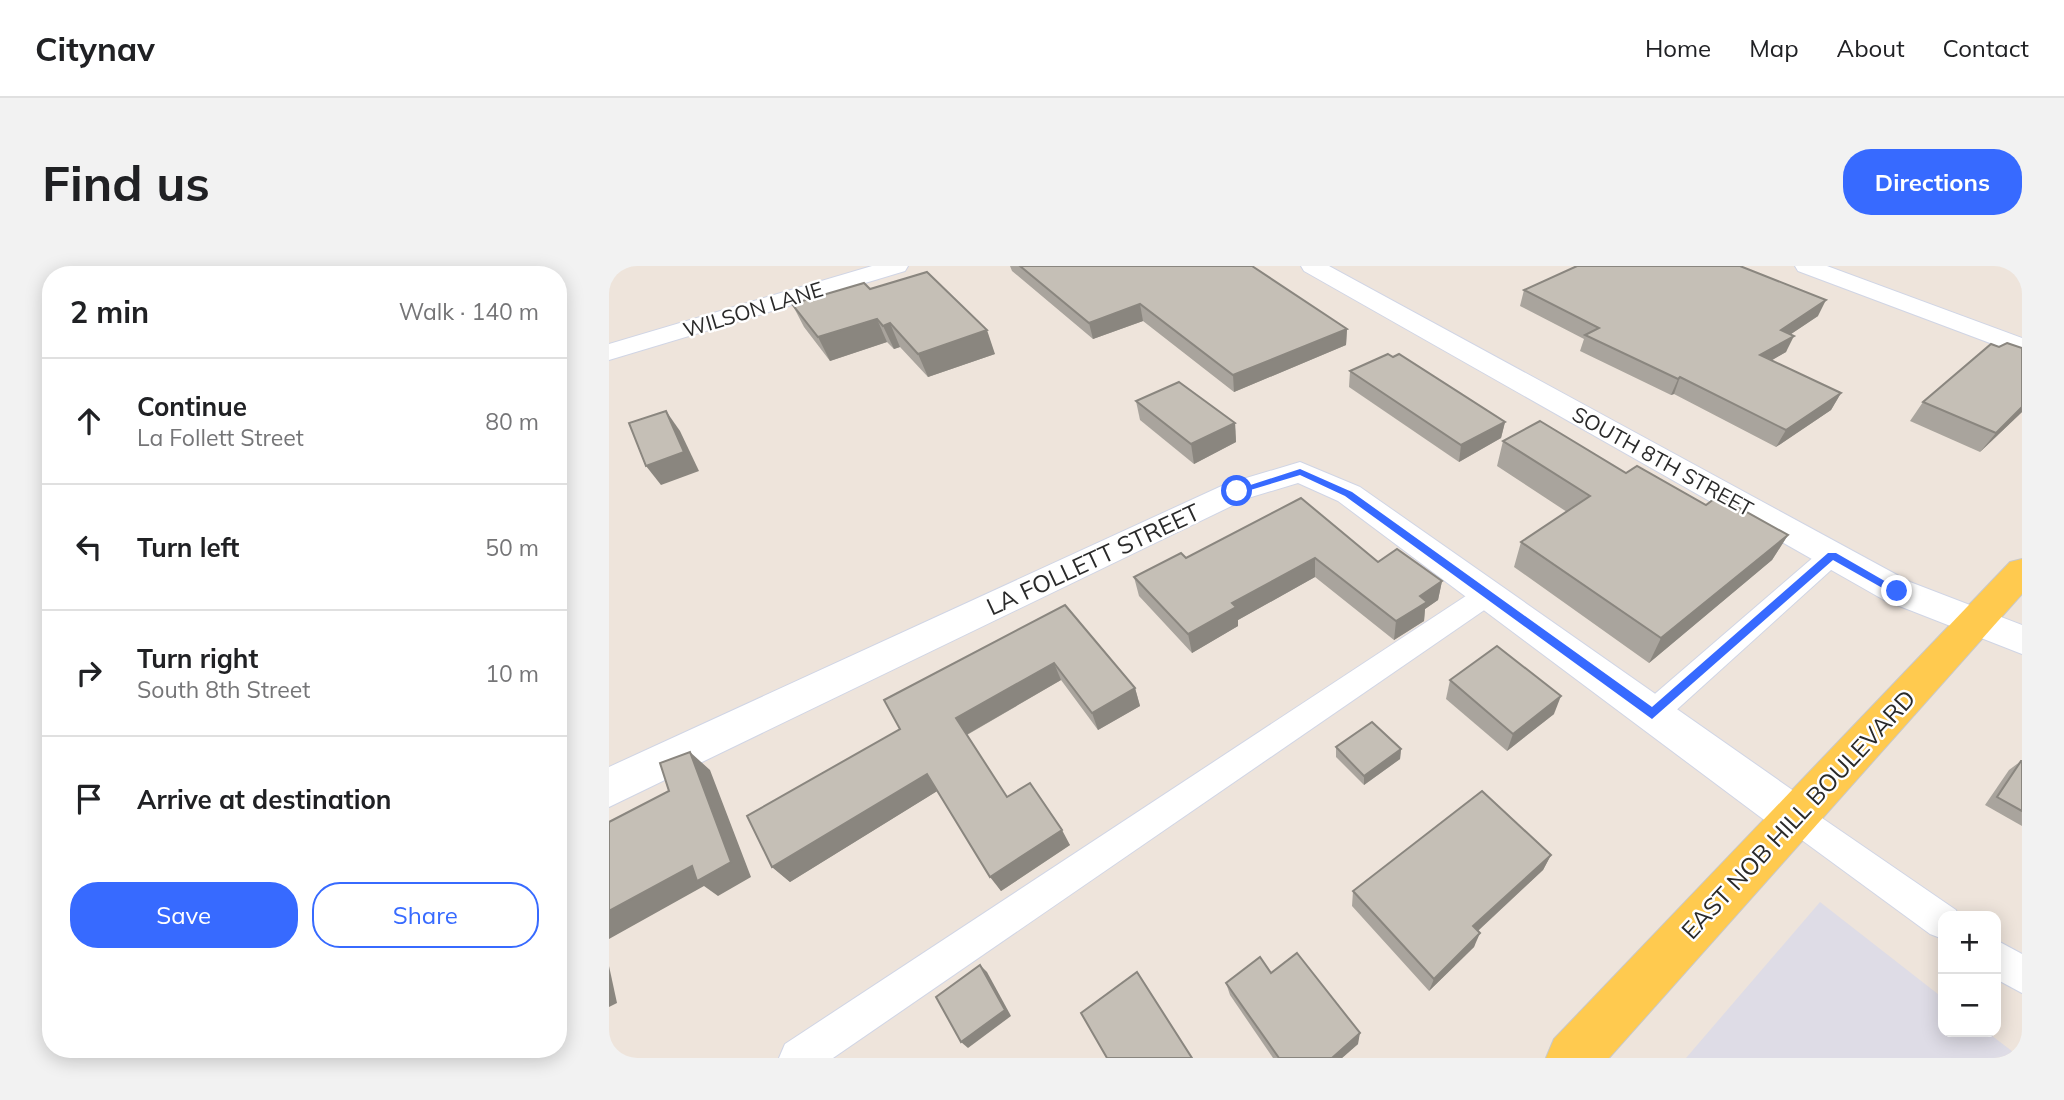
<!DOCTYPE html>
<html lang="en">
<head>
<meta charset="utf-8">
<style>
  body { margin:0; font-family:Mulish,sans-serif; background:#f2f2f2; color:#202124 }
  .controls { position:absolute; right:21px; bottom:21px; display:grid; overflow:hidden; border-radius:14px; box-shadow:0 4px 18px #0003 }
  .controls button { width:63px; height:63px; display:grid; place-items:center; padding:0; border:0; border-bottom:2px solid #e0e0e0; background:#fff; color:#202124; font:35px sans-serif }
  .stop { position:absolute; width:21px; height:21px; margin:-16px; border:5px solid #376aff; border-radius:50%; background:#fff }
  .stop.end { background:#376aff; border-color:#fff; box-shadow:0 2px 7px #0008 }
  .list { margin:0; padding:0; list-style:none }
  h2 { display:flex; justify-content:space-between; align-items:center; height:91px; margin:0; padding:0 28px; font-size:30px }
  h2 small { font-size:23px; font-weight:400; color:#757577 }
  .list li { display:grid; grid-template-columns:46px 1fr auto; gap:21px; align-items:center; box-sizing:border-box; height:126px; padding:0 28px; border-top:2px solid #e0e0e0 }
  .list b { display:block; font-size:26px; white-space:nowrap }
  .list p { margin:0; font-size:23px; white-space:nowrap; color:#757577 }
  .list em { font-size:23px; font-style:normal; color:#757577 }
  .actions { display:flex; gap:14px; padding:21px 28px }
  .actions a { flex:1; padding:16px 0; border:2px solid #376aff; border-radius:28px; text-align:center; font-size:24px; color:#376aff }
  .actions .main { background:#376aff; color:#fff }
  .icon { flex:none; width:38px; height:38px; fill:none; stroke:currentColor; stroke-width:2; stroke-linecap:round; stroke-linejoin:round }
  .map { position:relative; flex:none; width:1413px; height:792px; overflow:hidden; border-radius:28px }
  header { display:flex; align-items:center; gap:42px; box-sizing:border-box; height:98px; padding:0 35px; background:#fff; border-bottom:2px solid #e0e0e0 }
  header strong { font-size:33px }
  nav { display:flex; gap:38px; margin-inline-start:auto; font-size:24px }
  .intro { display:flex; align-items:center; justify-content:space-between; box-sizing:border-box; height:168px; padding:0 42px }
  h1 { margin:0; font-size:49px }
  .button { padding:18px 32px; border-radius:28px; background:#376aff; color:#fff; font-size:24px; font-weight:700 }
  main { display:flex; gap:42px; padding:0 42px }
  aside { flex:1; background:#fff; border-radius:28px; box-shadow:0 4px 18px #0003 }
  .map>svg:first-child { display:block }
  .industrial { fill:#dedce6 }
  .lines { fill:none; stroke-linecap:round; stroke-linejoin:round }
  .lane-casing { stroke:#d0d5e5; stroke-width:2 }
  .street-casing { stroke:#d0d5e5; stroke-width:2 }
  .primary-casing { stroke:#c8c8c8; stroke-width:2 }
  .lane { fill:#fff; fill-rule:evenodd }
  .street { fill:#fff; fill-rule:evenodd }
  .primary { fill:#ffca4f; fill-rule:evenodd }
  .wall { fill:#a9a49d }
  .shaded-wall { fill:#8a867f }
  .building { fill:#c5bfb6; stroke:#8a867f; stroke-width:2 }
  .route { fill:#376aff }
  .labels { text-anchor:middle; dominant-baseline:central; stroke-width:5; stroke-linejoin:round; paint-order:stroke }
  .far-street-label { font-size:21px; fill:#2a2a2a; stroke:#fff }
  .street-label { font-size:24px; fill:#2a2a2a; stroke:#fff }
</style>
</head>
<body>
<header>
<strong>Citynav</strong>
<nav><a>Home</a><a>Map</a><a>About</a><a>Contact</a></nav>
</header>
<div class="intro"><h1>Find us</h1><a class="button">Directions</a></div>
<main>
<aside>
<h2>2 min<small>Walk · 140 m</small></h2>
<ul class="list">
<li><svg class="icon" aria-label="ahead" viewBox="0 0 24 24"><path d="M12 20V5M6 11l6-6 6 6"/></svg><div><b>Continue</b><p>La Follett Street</p></div><em>80 m</em></li>
<li><svg class="icon" aria-label="left" viewBox="0 0 24 24"><path d="M17 20v-9H6M10 6l-5 5 5 5"/></svg><div><b>Turn left</b></div><em>50 m</em></li>
<li><svg class="icon" aria-label="right" viewBox="0 0 24 24"><path d="M7 20v-9h11M14 6l5 5-5 5"/></svg><div><b>Turn right</b><p>South 8th Street</p></div><em>10 m</em></li>
<li><svg class="icon" aria-label="arrive" viewBox="0 0 24 24"><path d="M6 21V4h12l-3 4 3 4H6"/></svg><div><b>Arrive at destination</b></div></li>
</ul>
<div class="actions"><a class="main">Save</a><a>Share</a></div>
</aside>
<div class="map">
<svg width="1413" height="792" viewBox="0 0 1413 792">
  <rect width="100%" height="100%" fill="#eee4db"/>
  <polygon class="industrial" points="1211,636 1334,732 1334,766 1378,766 1412,792 1077,792"/>
  <g class="lines">
    <defs>
      <g id="lane">
        <polygon points="1223,280 1232,283 1235,289 1232,295 1053,457 1043,460 1033,457 1028,448 1033,439 1214,283"/>
        <polygon points="878,320 887,322 891,329 887,336 224,792 170,792 176,778 869,322"/>
        <polygon points="1186,536 1197,541 1347,644 1349,650 1334,650 1334,673 1321,668 1175,561 1170,551 1175,541"/>
        <polygon points="1387,674 1413,688 1413,727 1387,713"/>
      </g>
      <g id="street">
        <polygon points="263,0 299,0 296,5 0,94 0,78"/>
        <polygon points="692,0 720,0 1301,316 1413,359 1413,388 1275,334 695,5"/>
        <polygon points="1186,0 1218,0 1413,72 1413,89 1189,5"/>
        <polygon points="691,196 751,221 1202,537 1208,551 1202,565 1186,571 1170,565 729,235 689,217 639,232 0,541 0,501 617,218"/>
      </g>
      <polygon id="primary" points="1413,293 1413,328 1000,792 937,792 945,773 1401,296"/>
    </defs>
    <use href="#lane" class="lane-casing"/>
    <use href="#street" class="street-casing"/>
    <use href="#primary" class="primary-casing"/>
    <use href="#lane" class="lane"/>
    <use href="#street" class="street"/>
    <use href="#primary" class="primary"/>
  </g>
  <g class="wall">
    <polygon points="401,0 643,0 738,63 737,79 625,126 534,55 484,73 403,5"/>
    <polygon points="261,23 386,88 319,111 291,81 285,83 278,76 221,95 195,61 183,38"/>
    <polygon points="915,24 1209,50 1182,68 1177,86 1162,94 1232,127 1222,144 1167,181 1065,128 1062,129 971,85 975,73 911,40"/>
    <polygon points="1390,81 1413,146 1371,186 1301,155 1314,136"/>
    <polygon points="741,105 896,156 892,172 850,196 740,121"/>
    <polygon points="527,135 626,157 627,176 585,198 531,154"/>
    <polygon points="894,175 1017,207 1097,239 1179,269 1163,294 1040,397 905,301 912,276 958,246 888,200"/>
    <polygon points="692,232 769,296 833,315 829,334 816,343 815,355 785,374 706,311 629,354 629,360 583,387 530,330 525,311 577,292"/>
    <polygon points="456,339 526,422 531,440 489,464 452,414 358,469 398,531 461,579 392,625 328,525 181,616 163,601 291,463"/>
    <polygon points="841,414 945,448 898,485 837,433"/>
    <polygon points="727,481 792,483 791,493 755,519 727,491"/>
    <polygon points="1412,495 1413,495 1413,560 1376,539 1400,504"/>
    <polygon points="942,589 934,604 869,665 865,681 820,725 743,640 744,625"/>
    <polygon points="662,707 749,778 733,792 664,792 621,729 617,717"/>
  </g>
  <g class="shaded-wall">
    <polygon points="1217,34 1209,50 1164,80 1172,64"/>
    <polygon points="531,38 534,55 484,73 480,57"/>
    <polygon points="268,53 278,76 221,95 209,71"/>
    <polygon points="281,57 291,81 285,83 274,60"/>
    <polygon points="738,63 737,79 625,126 624,109"/>
    <polygon points="378,64 386,88 319,111 309,88"/>
    <polygon points="1185,70 1177,86 1143,106 1151,89"/>
    <polygon points="1071,111 1065,128 1062,129 1069,113"/>
    <polygon points="1232,127 1222,144 1167,181 1177,164"/>
    <polygon points="1413,141 1413,146 1371,186 1387,167"/>
    <polygon points="57,145 71,165 90,205 52,219 37,200"/>
    <polygon points="896,156 892,172 850,196 852,179"/>
    <polygon points="626,157 627,176 585,198 582,178"/>
    <polygon points="1179,269 1163,294 1040,397 1052,372"/>
    <polygon points="706,292 706,311 629,354 629,360 583,387 579,368 623,337"/>
    <polygon points="833,315 829,334 816,343 815,355 785,374 787,355 811,330"/>
    <polygon points="445,397 452,414 357,469 347,452"/>
    <polygon points="526,422 531,440 489,464 483,447"/>
    <polygon points="952,430 945,448 898,485 904,468"/>
    <polygon points="792,483 791,493 755,519 755,510"/>
    <polygon points="81,486 101,504 142,611 109,630 95,620 0,673 0,645 83,600"/>
    <polygon points="318,508 330,524 181,616 163,601"/>
    <polygon points="453,564 461,579 392,625 381,611"/>
    <polygon points="942,589 934,604 859,674 864,660"/>
    <polygon points="871,667 865,681 820,725 825,713"/>
    <polygon points="371,699 378,706 402,750 359,782 352,776"/>
    <polygon points="0,700 8,737 0,741"/>
    <polygon points="751,767 749,778 733,792 723,792"/>
  </g>
  <g class="building">
    <polygon points="411,0 643,0 738,63 624,109 531,38 480,57"/>
    <polygon points="968,0 1131,0 1217,34 1172,64 1185,70 1151,89 1232,127 1177,164 1071,111 1069,113 976,69 990,62 915,24"/>
    <polygon points="318,6 378,64 309,88 281,57 274,60 268,53 209,71 183,38 255,17 261,23"/>
    <polygon points="1398,77 1413,82 1413,141 1387,167 1314,136 1382,78 1390,81"/>
    <polygon points="779,88 784,91 790,88 896,156 852,179 741,105"/>
    <polygon points="570,116 626,157 582,178 527,135"/>
    <polygon points="57,145 75,186 37,200 20,157"/>
    <polygon points="931,155 1017,207 1028,200 1097,239 1109,230 1179,269 1052,372 912,276 981,230 894,175"/>
    <polygon points="692,232 769,296 788,283 833,315 811,330 818,336 787,355 706,292 623,337 627,341 579,368 525,311 572,287 577,292"/>
    <polygon points="456,339 526,422 483,447 445,397 347,452 398,531 421,517 453,564 381,611 318,508 163,601 138,550 291,463 275,434"/>
    <polygon points="888,380 952,430 904,468 841,414"/>
    <polygon points="763,456 792,483 755,510 727,481"/>
    <polygon points="81,486 122,596 88,615 83,600 0,645 0,556 60,525 51,497"/>
    <polygon points="1412,495 1413,495 1413,545 1388,531"/>
    <polygon points="873,525 942,589 864,660 871,667 825,713 744,625"/>
    <polygon points="688,687 751,767 723,792 670,792 617,717 651,691 662,707"/>
    <polygon points="371,699 396,744 352,776 327,731"/>
    <polygon points="528,706 583,792 498,792 472,747"/>
  </g>
  <polygon class="route" points="691,203 743,226 1043,441 1219,287 1227,287 1293,325 1284,328 1224,294 1043,453 736,230 691,209 628,228 623,225"/>
  <g class="labels">
    <g class="far-street-label">
      <text transform="translate(144 43) rotate(-17)">WILSON LANE</text>
      <text transform="translate(1054 195) rotate(29)">SOUTH 8TH STREET</text>
    </g>
    <g class="street-label">
      <text transform="translate(484 293) rotate(-25)">LA FOLLETT STREET</text>
      <text transform="translate(1189 548) rotate(-47)">EAST NOB HILL BOULEVARD</text>
    </g>
  </g>
</svg>
<div class="controls">
<button>+</button>
<button>−</button>
</div>
<div class="stop" style="left:628px;top:225px"></div>
<div class="stop end" style="left:1288px;top:325px"></div>
</div>
</main>
</body>
</html>
